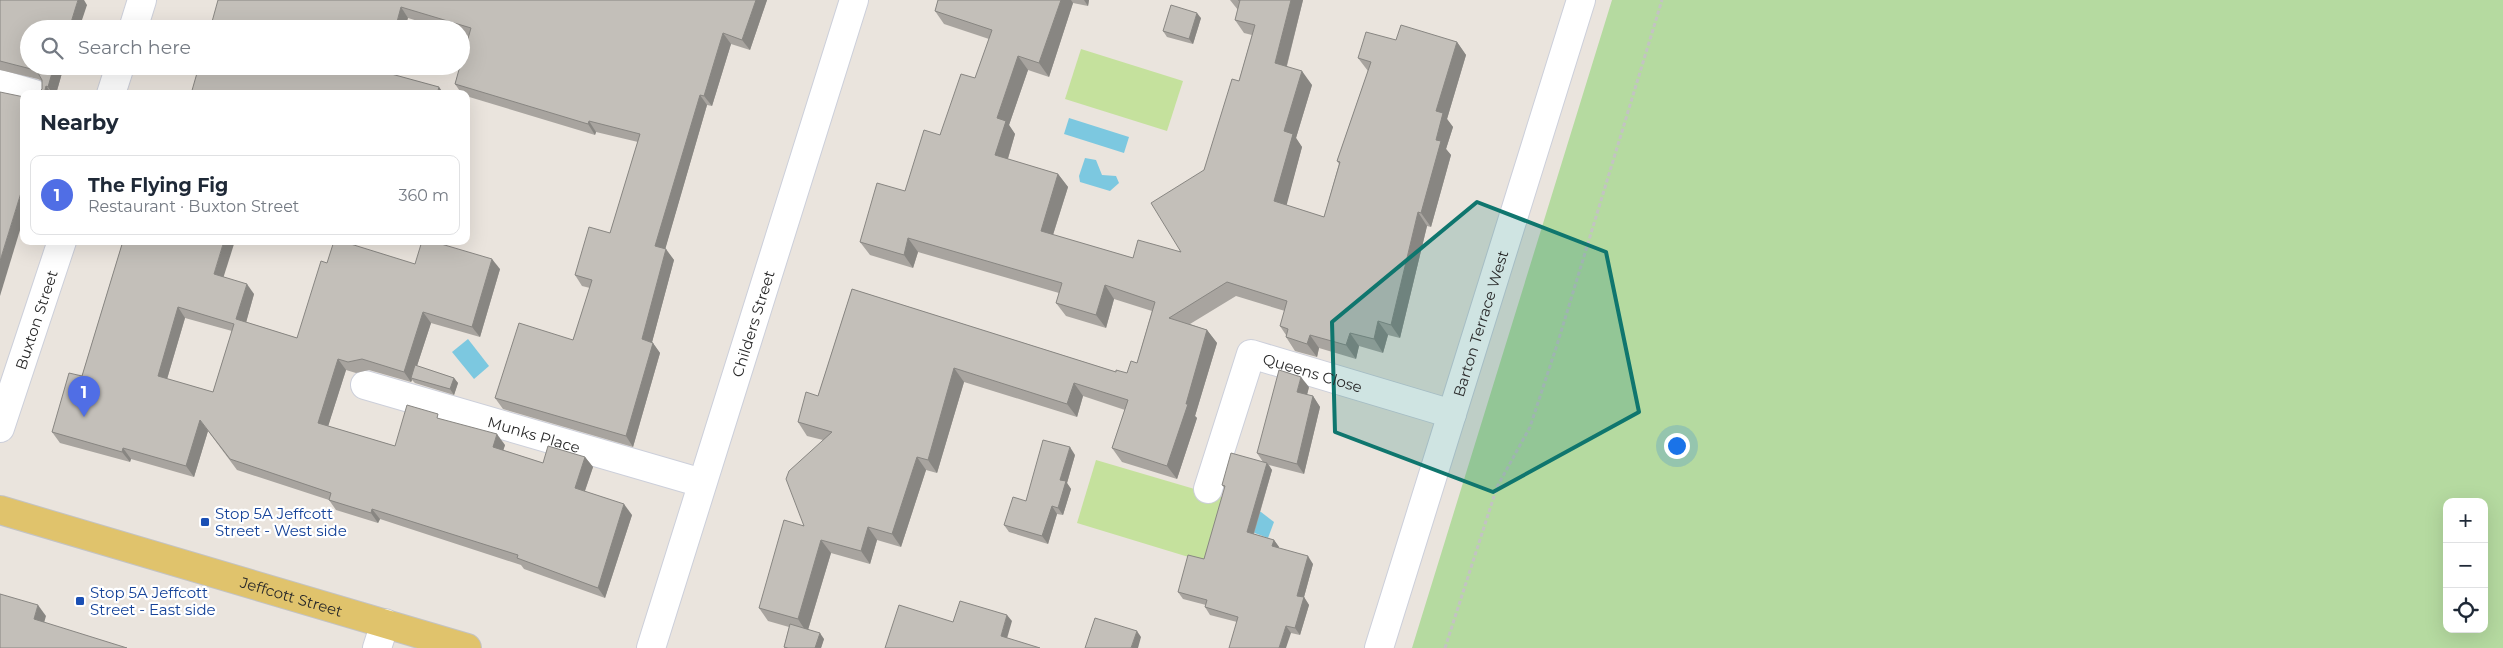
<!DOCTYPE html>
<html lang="en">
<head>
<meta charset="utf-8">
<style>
  body { margin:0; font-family:Montserrat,sans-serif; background:#f2f2f3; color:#1f2937 }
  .controls { position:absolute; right:15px; bottom:15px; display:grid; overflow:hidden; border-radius:10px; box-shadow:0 5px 20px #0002 }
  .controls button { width:45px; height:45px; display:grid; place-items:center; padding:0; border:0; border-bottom:1px solid #e0e1e3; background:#fff; color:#1f2937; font:25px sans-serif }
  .you { position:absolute; left:1676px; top:445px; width:18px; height:18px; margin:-12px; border:4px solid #fff; border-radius:50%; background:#1a73e8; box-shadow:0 0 0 8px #1a73e833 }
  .badge { display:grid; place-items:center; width:32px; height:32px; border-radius:50%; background:#506ee5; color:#fff; font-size:16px; font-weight:700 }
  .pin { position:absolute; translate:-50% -41px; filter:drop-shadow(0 1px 2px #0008) }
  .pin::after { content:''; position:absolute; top:26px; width:18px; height:15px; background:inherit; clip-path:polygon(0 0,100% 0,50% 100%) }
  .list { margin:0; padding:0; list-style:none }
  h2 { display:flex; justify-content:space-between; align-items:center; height:65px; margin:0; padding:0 20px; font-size:21px }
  h2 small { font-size:16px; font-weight:400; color:#747a83 }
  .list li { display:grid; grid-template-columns:32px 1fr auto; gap:15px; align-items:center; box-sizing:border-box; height:80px; margin:0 10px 10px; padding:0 10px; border:1px solid #e0e1e3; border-radius:10px }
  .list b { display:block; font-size:19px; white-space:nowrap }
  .list p { margin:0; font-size:16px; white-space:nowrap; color:#747a83 }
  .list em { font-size:16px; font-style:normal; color:#747a83 }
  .icon { flex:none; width:28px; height:28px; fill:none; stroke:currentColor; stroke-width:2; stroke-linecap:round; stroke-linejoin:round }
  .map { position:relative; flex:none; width:2503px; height:648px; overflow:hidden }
  .search { position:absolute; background:#fff; box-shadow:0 5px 20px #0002; left:20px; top:20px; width:450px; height:55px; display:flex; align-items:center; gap:12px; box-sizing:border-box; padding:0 18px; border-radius:28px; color:#747a83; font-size:19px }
  .panel { position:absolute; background:#fff; box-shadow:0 5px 20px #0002; left:20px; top:90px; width:450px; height:155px; border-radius:10px }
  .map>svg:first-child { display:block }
  .green { fill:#b5daa0; fill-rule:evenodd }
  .pitch { fill:#c5e19d }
  .water { fill:#7cc8e0 }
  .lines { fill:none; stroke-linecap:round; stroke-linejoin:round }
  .minor-casing { stroke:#cccfda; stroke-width:30 }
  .major-casing { stroke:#c3c3c3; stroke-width:30 }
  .path { stroke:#c3c3c3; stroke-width:3; stroke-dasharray:4 2.5; stroke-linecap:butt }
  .minor { stroke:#fff; stroke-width:28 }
  .major { stroke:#e0c36c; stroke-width:28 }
  .wall { fill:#a8a49f; fill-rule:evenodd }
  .shaded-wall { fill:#888682 }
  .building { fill:#c3bfb9; stroke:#888682; fill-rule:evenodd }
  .marked { fill:#0f766e; fill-opacity:0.2; stroke:#0f766e; stroke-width:4; stroke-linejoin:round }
  .transit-dot { fill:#1a4fb4; stroke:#fff; stroke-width:2 }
  .labels { text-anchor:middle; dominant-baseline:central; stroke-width:4.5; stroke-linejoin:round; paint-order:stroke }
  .street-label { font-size:15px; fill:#2a2a2a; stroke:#fff }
  .transit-label { font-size:15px; fill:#164399; stroke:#fff; text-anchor:start }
</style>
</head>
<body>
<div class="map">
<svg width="2503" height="648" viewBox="0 0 2503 648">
  <rect width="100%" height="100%" fill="#eae4dd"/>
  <path class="green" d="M1612 0H2503V648H1412ZM2447 502H2484V629H2447Z"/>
  <g class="pitch">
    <polygon points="1081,49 1183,81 1167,131 1065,99"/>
    <polygon points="1096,460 1225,498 1205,562 1077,523"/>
  </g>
  <g class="water">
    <polygon points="1069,118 1129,137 1124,153 1064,134"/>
    <polygon points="1085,158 1096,160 1102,175 1116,176 1119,183 1110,191 1080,182 1079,176"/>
    <polygon points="468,339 489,366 474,379 452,352"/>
    <polygon points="1234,503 1261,512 1274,522 1268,538 1228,523"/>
  </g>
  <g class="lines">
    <defs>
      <g id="minor">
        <polyline points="133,29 142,0"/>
        <polyline points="0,84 34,94"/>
        <polyline points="111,94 120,66"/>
        <path id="s1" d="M365 385 702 483"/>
        <path id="s2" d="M0 428 62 241"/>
        <path id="s3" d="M1208 489 1251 354 1452 414"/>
        <polyline points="377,648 385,623"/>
        <path id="s4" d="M651 648 854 0"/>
        <path id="s5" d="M1379 648 1581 0"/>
      </g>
      <g id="major">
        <path id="s6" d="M0 510 467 648"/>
      </g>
    </defs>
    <use href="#minor" class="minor-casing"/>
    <use href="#major" class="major-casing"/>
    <polyline class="path" points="1445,648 1497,487 1530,427 1557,345 1662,0"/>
    <use href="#minor" class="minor"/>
    <use href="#major" class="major"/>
  </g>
  <g class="wall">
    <polygon points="0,0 87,5 29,66 64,66 56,94 38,94 42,89 42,81 38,79 0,70"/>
    <polygon points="218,0 767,0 750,50 731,44 712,106 707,105 665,249 674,260 652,342 660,353 633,447 503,409 495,398 573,340 590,288 582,286 575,275 610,233 638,142 596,132 595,135 466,96 466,94 462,94 455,84 469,36 461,34 461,29 444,29 408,18"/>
    <polygon points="938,0 1089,0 1088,6 1073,3 1049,77 1028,70 1009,125 1015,134 1008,159 1058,174 1068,187 1053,235 1133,258 1181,252 1204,170 1239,81 1252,35 1244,33 1235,20 1238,10 1230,0 1303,0 1287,66 1312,85 1296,138 1302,147 1286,205 1324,217 1339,164 1337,161 1368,71 1358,58 1396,40 1457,42 1466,55 1447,119 1453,127 1446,149 1451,155 1431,227 1427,226 1400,338 1388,335 1383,353 1359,346 1356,359 1319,348 1317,357 1295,351 1286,337 1286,335 1280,326 1285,311 1236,296 1190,324 1207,330 1217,343 1195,416 1197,418 1177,479 1122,462 1112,448 1125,410 1083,396 1077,417 964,382 937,473 926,470 901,547 877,540 870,564 831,553 808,630 824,639 821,648 784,648 784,647 789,627 768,621 759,608 804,526 823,440 807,436 798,422 818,396 852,289 1116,372 1127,373 1137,363 1152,311 1114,299 1106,328 1066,316 1056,303 1059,293 918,252 913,268 870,255 860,242 905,191 975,78 989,39 944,24 935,11"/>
    <polygon points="1201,18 1193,44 1167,37 1163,31"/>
    <path d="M123 241 224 277 254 294 246 322 297 338 327 263 415 264 500 269 480 337 431 323 417 366 454 378 458 383 454 395 415 383 412 380 411 382 369 370 356 373 346 370 328 426 395 446 441 419 505 445 503 450 543 463 585 457 593 467 585 491 632 515 605 598 524 569 521 565 380 519 378 523 336 510 329 500 237 470 208 431 194 477 131 459 130 462 60 443 52 432 82 376ZM185 318 232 331 213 392 167 379Z"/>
    <polygon points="1309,387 1307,395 1313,396 1320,407 1304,474 1269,465 1272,470 1254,534 1274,540 1279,547 1278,548 1313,564 1304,597 1309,605 1300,635 1291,633 1237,622 1210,615 1205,607 1206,605 1183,599 1178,592 1204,559 1225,489 1222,485 1263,462 1257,453"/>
    <polygon points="1075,455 1067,483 1071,489 1063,515 1057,514 1048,544 1009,532 1004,525 1026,501"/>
  </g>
  <g class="shaded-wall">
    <polygon points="78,0 84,0 87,5 79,29 69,29"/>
    <polygon points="756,0 767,0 750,50 742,40"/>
    <polygon points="1061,0 1071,0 1073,3 1049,77 1039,63"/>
    <polygon points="1084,0 1089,0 1088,6"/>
    <polygon points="1291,0 1303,0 1284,76 1275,63"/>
    <polygon points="401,7 408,18 405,29 395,29"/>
    <polygon points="1197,13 1201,18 1193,44 1189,39"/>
    <polygon points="723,33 731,44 712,106 704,96"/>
    <polygon points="1457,42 1466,55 1447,119 1453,127 1446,149 1451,155 1431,227 1421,213 1436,140 1436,111"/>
    <polygon points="1018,56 1028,70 1009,125 1015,134 1005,168 995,155 997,118"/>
    <polygon points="54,66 64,66 56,94 53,94 48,87"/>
    <polygon points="385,66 395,66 391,82 384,72"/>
    <polygon points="1302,71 1312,85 1296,138 1302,147 1284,215 1274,201 1284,131"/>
    <polygon points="46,86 52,94 44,94"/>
    <polygon points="439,87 444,94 437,94"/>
    <polygon points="700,95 707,105 663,257 655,246"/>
    <polygon points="589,121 596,132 595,135 588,124"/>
    <polygon points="1058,174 1068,187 1050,244 1041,231"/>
    <polygon points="24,183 24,217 0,296 0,261"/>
    <polygon points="1418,212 1427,226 1400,338 1391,325"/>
    <polygon points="908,238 918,252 913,268 904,255"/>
    <polygon points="224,241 235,241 221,285 214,274"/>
    <polygon points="666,249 674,260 650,350 642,339"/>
    <polygon points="492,259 500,269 480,337 472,327"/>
    <polygon points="247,284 254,294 244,330 236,319"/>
    <polygon points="1105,285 1114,299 1106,328 1096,315"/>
    <polygon points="178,307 185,318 165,386 158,376"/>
    <polygon points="423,312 431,323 413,378 411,378 412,380 411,382 404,372"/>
    <polygon points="1378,321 1388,335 1383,353 1374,339"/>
    <polygon points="1207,330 1217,343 1195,416 1197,418 1177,479 1167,466"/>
    <polygon points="1350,333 1359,346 1356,359 1346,345"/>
    <polygon points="1310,335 1319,348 1317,357 1307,344"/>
    <polygon points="653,343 660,353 633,447 626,436"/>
    <polygon points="338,359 346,370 326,433 318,423"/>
    <polygon points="954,368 964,382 937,473 928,460"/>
    <polygon points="1301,377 1309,387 1305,402 1297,392"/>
    <polygon points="454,378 458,383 454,395 450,389"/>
    <polygon points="1074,383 1083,396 1077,417 1067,404"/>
    <polygon points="1313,396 1320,407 1304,474 1297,464"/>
    <polygon points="200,420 208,431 194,477 186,466"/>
    <polygon points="497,434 505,445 501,458 493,447"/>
    <polygon points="1070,447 1075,455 1067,483 1071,489 1063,515 1058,508 1060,480"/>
    <polygon points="123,448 131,459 130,462 122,452"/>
    <polygon points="585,457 593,467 582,499 575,488"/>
    <polygon points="917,457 926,470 901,547 892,534"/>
    <polygon points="1267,463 1272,470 1252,539 1247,532"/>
    <polygon points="624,504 632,515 605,598 598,588"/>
    <polygon points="1052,506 1057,514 1048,544 1042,536"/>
    <polygon points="372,509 380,519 378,523 371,513"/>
    <polygon points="868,527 877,540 870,564 861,551"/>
    <polygon points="821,540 831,553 807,633 798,619"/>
    <polygon points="1274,540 1279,547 1277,553 1272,546"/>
    <polygon points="1308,556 1313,564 1304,597 1309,605 1300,635 1295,628 1297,596"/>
    <polygon points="38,605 46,616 42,630 34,619"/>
    <polygon points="1007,615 1012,621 1006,642 1001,636"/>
    <polygon points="1286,626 1291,633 1286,648 1279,648"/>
    <polygon points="1137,631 1141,637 1138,648 1131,648"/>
    <polygon points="820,633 824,639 821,648 815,648"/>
  </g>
  <g class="building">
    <polygon points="0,0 78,0 69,29 29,29 29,66 54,66 48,87 46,86 44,94 38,94 42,89 42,80 38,73 31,69 0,61"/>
    <polygon points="218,0 756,0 742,40 723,33 704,96 700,95 655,246 666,249 642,339 653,343 626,436 495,398 519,323 573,340 592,280 575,275 589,227 610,233 640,134 589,121 588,124 455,84 460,66 461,66 461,63 471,28 401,7 395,29 210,29"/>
    <polygon points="938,0 1061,0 1039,63 1018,56 997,118 1006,121 995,155 1058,174 1041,231 1133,258 1138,240 1181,252 1151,203 1204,170 1232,79 1239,81 1255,25 1235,20 1240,0 1238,0 1291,0 1275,63 1302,71 1284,131 1293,134 1274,201 1324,217 1340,162 1337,161 1371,62 1358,58 1366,32 1396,40 1401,25 1457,42 1436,111 1443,113 1436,140 1441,141 1421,213 1418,212 1391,325 1378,321 1374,339 1350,333 1346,345 1310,335 1307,344 1286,337 1288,329 1280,326 1287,301 1227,282 1169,318 1207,330 1186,404 1188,404 1167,466 1112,448 1128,400 1074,383 1067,404 954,368 928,460 917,457 892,534 868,527 861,551 821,540 798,619 759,608 784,520 804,526 786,479 789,471 832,432 798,422 806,392 818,396 852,289 1116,372 1116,370 1127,373 1131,361 1137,363 1155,302 1105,285 1096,315 1056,303 1062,283 908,238 904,255 860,242 877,183 905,191 924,130 940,135 961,74 975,78 992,30 935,11"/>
    <polygon points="1171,5 1197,13 1189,39 1163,31"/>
    <polygon points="199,66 385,66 384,72 439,87 437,94 191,94"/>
    <polygon points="0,92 24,97 24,161 22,168 24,168 24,183 0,261"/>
    <path d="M123 241H224L214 274 247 284 236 319 297 338 321 261 327 263 334 241H341L415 264 422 241H431L492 259 472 327 423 312 404 372 362 359 348 362 338 359 318 423 395 446 407 405 438 414 437 418 497 434 493 447 543 463 548 446 585 457 575 488 624 504 598 588 517 558 518 555 372 509 371 513 329 500 331 493 230 459 200 420 186 466 123 448 122 452 52 432 69 373 82 376ZM178 307 234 324 213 392 158 376Z"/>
    <polygon points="415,365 454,378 450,389 411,378"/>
    <polygon points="1279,370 1301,377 1297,392 1313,396 1297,464 1257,453"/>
    <polygon points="1043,440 1070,447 1060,480 1066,481 1058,508 1052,506 1042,536 1004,525 1013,497 1026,501"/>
    <polygon points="1231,453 1267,463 1247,532 1274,540 1272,546 1308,556 1297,596 1304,597 1295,628 1286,626 1279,648 1229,648 1238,617 1205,607 1207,600 1178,592 1188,555 1204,559 1225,486 1222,485"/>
    <polygon points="0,594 38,605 34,619 127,648 0,648"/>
    <polygon points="960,601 1007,615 1001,636 1040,648 885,648 899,605 953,622"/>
    <polygon points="1095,618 1137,631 1131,648 1085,648"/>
    <polygon points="790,624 820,633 815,648 788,648 784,647"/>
  </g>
  <path class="marked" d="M1477 202 1606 252 1639 412 1493 492 1335 432 1332 322Z"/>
  <g class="transit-dot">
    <rect x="200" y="517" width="10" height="10" rx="2.5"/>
    <rect x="75" y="596" width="10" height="10" rx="2.5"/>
  </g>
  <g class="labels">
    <g class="street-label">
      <text stroke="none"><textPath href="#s2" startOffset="114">Buxton Street</textPath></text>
      <text stroke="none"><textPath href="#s4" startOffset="340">Childers Street</textPath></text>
      <text stroke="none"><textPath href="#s5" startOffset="340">Barton Terrace West</textPath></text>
      <text stroke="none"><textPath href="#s3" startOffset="206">Queens Close</textPath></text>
      <text stroke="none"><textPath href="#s1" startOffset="176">Munks Place</textPath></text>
      <text stroke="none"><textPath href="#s6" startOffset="304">Jeffcott Street</textPath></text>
    </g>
    <g class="transit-label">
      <text x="215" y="513">Stop 5A Jeffcott<tspan x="215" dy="17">Street - West side</tspan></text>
      <text x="90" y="592">Stop 5A Jeffcott<tspan x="90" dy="17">Street - East side</tspan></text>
    </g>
  </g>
</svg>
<div class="controls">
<button>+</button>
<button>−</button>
<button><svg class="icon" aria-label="locate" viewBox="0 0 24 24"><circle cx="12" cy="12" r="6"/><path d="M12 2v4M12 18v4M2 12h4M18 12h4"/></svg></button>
</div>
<div class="you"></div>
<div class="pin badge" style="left:84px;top:417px">1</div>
<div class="search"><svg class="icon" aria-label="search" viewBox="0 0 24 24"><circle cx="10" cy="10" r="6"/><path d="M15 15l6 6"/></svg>Search here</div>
<section class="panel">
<h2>Nearby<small></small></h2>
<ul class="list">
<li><span class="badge">1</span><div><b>The Flying Fig</b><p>Restaurant · Buxton Street</p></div><em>360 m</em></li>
</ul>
</section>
</div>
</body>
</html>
